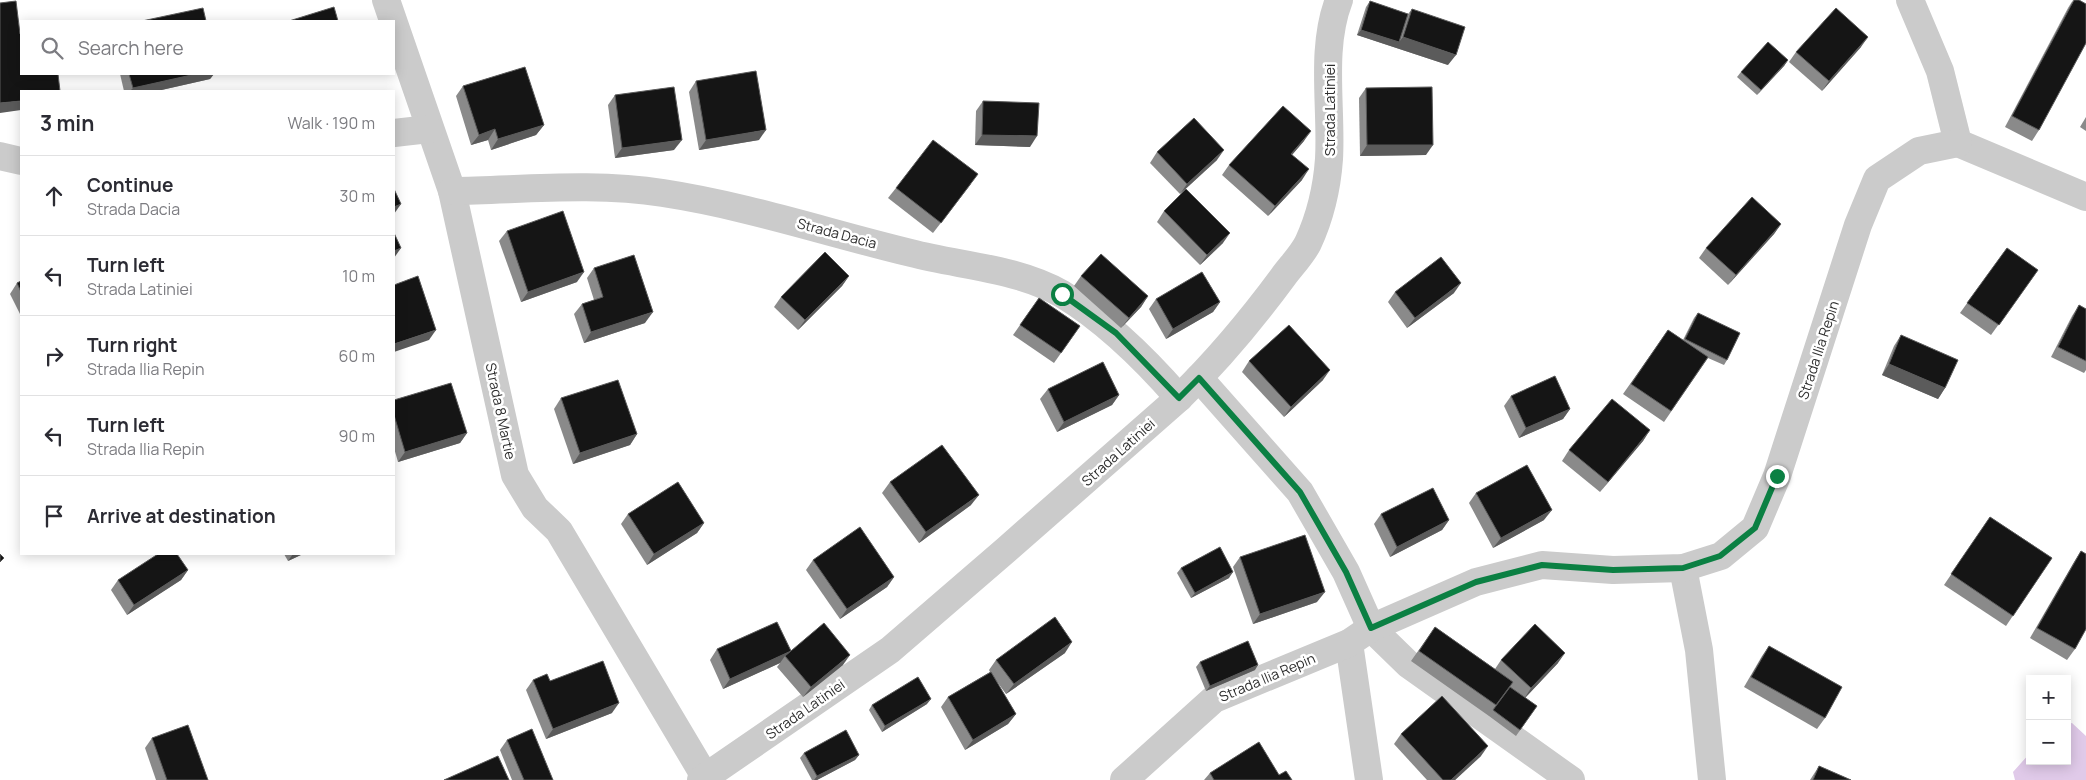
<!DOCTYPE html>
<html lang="en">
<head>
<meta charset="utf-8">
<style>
  body { margin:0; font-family:Manrope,sans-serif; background:#f2f2f3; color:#2b2b33 }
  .controls { position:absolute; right:15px; bottom:15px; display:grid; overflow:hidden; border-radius:0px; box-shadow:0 2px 12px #0003 }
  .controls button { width:45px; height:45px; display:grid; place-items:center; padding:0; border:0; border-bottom:1px solid #e1e1e2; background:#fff; color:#2b2b33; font:25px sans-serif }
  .stop { position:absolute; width:15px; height:15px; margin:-11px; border:4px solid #0b8043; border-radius:50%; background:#fff }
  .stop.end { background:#0b8043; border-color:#fff; box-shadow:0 1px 5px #0008 }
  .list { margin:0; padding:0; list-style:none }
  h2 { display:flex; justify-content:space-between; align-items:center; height:65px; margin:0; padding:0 20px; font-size:21px }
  h2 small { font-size:16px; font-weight:400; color:#7c7c81 }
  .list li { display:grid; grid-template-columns:32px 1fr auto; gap:15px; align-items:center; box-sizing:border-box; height:80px; padding:0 20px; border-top:1px solid #e1e1e2 }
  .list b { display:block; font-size:19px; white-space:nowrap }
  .list p { margin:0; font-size:16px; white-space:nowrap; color:#7c7c81 }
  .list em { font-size:16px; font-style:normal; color:#7c7c81 }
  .icon { flex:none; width:28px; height:28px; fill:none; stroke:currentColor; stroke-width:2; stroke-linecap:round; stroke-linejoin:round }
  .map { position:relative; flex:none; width:2086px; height:780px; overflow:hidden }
  .search { position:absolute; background:#fff; box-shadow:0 2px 12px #0003; left:20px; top:20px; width:375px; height:55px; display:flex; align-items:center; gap:12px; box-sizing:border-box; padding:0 18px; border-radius:0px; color:#7c7c81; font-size:19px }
  .panel { position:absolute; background:#fff; box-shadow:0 2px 12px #0003; left:20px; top:90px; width:375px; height:465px; border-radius:0px }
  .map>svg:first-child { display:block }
  .water { fill:#e0cae9 }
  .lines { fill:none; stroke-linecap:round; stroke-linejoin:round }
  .minor { stroke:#cbcbcb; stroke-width:28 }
  .wall { fill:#8a8a8a }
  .shaded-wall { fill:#5b5b5b }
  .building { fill:#151515; stroke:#5b5b5b }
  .route { stroke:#0b8043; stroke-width:6 }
  .labels { text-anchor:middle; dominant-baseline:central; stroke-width:5; stroke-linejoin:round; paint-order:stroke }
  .street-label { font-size:14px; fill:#2e2e2e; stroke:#fff }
</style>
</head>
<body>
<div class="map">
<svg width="2086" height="780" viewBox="0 0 2086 780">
  <rect width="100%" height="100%" fill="#fff"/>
  <polygon class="water" points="2072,723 2086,736 2086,780 2015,780 2013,772 2030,753 2030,761 2067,761 2067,724"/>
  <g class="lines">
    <g class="minor">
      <polyline points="386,0 452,191 515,475 535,508 559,531 707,780"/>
      <polyline points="1910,0 1940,71 1958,143 2086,197"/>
      <polyline points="394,133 429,129"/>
      <polyline points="0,156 21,161"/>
      <path d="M452 191C522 190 594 182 663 193 748 206 828 233 911 253 961 266 1016 268 1062 294 1107 321 1145 359 1179 398"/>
      <polyline points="1199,378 1300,492 1346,572 1371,628 1408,664 1571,780"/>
      <polyline points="1683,568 1699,650 1712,780"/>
      <polyline points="1349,643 1369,780"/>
      <path d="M701 780 890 650 1006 550 1179 398C1217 361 1252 319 1283 277 1291 266 1302 255 1308 243 1320 217 1327 187 1329 159 1332 108 1320 49 1339 0"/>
      <polyline points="1124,780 1214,699 1349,643 1371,628 1476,582 1542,565 1613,570 1683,568 1721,556 1755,528 1777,476 1858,225 1877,179 1919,151 1958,143"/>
    </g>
  </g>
  <g class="wall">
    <polygon points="2073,0 2039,130 2032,141 2005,127 2068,8"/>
    <polygon points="1370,1 1408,14 1412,9 1448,65 1357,35 1366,7"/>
    <polygon points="1861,47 1822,91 1789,62 1796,52"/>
    <polygon points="1788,60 1784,66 1757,95 1737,77 1741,72"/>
    <polygon points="120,74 214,74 210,79 157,91 124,91"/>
    <polygon points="696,81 759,140 699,150 689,92"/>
    <polygon points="463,86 544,125 536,135 491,150 488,140 471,145 456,96"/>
    <polygon points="1366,88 1426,155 1360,156 1359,98"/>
    <polygon points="615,95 674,150 615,158 608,105"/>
    <polygon points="983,101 1030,147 975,145 976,111"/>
    <polygon points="2086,117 2086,131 2080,127"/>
    <polygon points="1304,141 1292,155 1302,180 1268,216 1222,175 1229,165"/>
    <polygon points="1157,152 1217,160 1180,194 1150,163"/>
    <polygon points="971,184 933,233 888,198 896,188"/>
    <polygon points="1164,211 1223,243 1200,265 1157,222"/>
    <polygon points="1781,224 1774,234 1728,285 1699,258 1706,248"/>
    <polygon points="507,231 577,282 521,302 499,241"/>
    <polygon points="2007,248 2038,270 1991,335 1960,313"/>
    <polygon points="594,268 645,323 584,343 574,314 582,304 594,300 587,278"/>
    <polygon points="849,276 842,286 798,330 774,307 781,297"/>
    <polygon points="1081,276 1148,296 1141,307 1121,328 1074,286"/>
    <polygon points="21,281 21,316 10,294 17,283"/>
    <polygon points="1395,292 1454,293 1407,328 1388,302"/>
    <polygon points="1039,298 1080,326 1054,363 1013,335"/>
    <polygon points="1156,299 1220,302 1213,312 1166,339 1149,309"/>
    <polygon points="2079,305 2086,309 2086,370 2084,373 2051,357 2072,316"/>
    <polygon points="1698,313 1727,360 1724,365 1708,358 1664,422 1623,394 1668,330 1683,340 1694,318"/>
    <polygon points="1901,335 1945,388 1938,399 1882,375 1894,346"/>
    <polygon points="1249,361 1323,380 1284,417 1242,372"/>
    <polygon points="1048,389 1119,395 1112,405 1057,432 1040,399"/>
    <polygon points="1511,396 1570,409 1563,419 1519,438 1504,406"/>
    <polygon points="561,398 637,434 630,445 573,464 554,409"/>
    <polygon points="394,400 467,433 460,443 398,462 394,448"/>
    <polygon points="1650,430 1643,441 1600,492 1562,461 1569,450"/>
    <polygon points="890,482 971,505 919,543 882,493"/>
    <polygon points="1476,493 1544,520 1493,548 1469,503"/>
    <polygon points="628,514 704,523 697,533 647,565 621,524"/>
    <polygon points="1381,514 1449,520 1442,530 1390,557 1374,524"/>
    <polygon points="1990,517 2052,558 2006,626 1944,585"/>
    <polygon points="2081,551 2075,649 2067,660 2030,638 2074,562"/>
    <polygon points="284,554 303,554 288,561"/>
    <polygon points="1240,557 1317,602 1253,624 1233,567"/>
    <polygon points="813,560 894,577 887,587 840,619 806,570"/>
    <polygon points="1181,568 1229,578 1191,598 1177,573"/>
    <polygon points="188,570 181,580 127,615 111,590 118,580"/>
    <polygon points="1435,627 1495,669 1501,660 1558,663 1525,698 1537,706 1516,736 1489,716 1490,715 1489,716 1411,661"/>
    <polygon points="1769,646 1825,718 1817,729 1744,687 1762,656"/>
    <polygon points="717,649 791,651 843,665 803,697 777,667 780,663 723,689 710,660"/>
    <polygon points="1065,653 1006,694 995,679 1016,714 1008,724 965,750 941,707 948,697 990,672 989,670 996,660"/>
    <polygon points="1200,662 1255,670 1206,691 1196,667"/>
    <polygon points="533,680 550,681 612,713 546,739 526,690"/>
    <polygon points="927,704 882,732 869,710 872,705"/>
    <polygon points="1401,734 1481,756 1455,780 1427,780 1394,744"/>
    <polygon points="152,738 208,780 156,780 145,748"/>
    <polygon points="507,740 553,780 512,780 500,750"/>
    <polygon points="804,753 859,755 855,760 817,780 812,780 800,758"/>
    <polygon points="1819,766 1851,780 1810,780"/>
    <polygon points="1210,773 1279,775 1292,780 1204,780"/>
  </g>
  <g class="shaded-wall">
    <polygon points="1361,30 1399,42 1403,37 1456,55 1448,65 1357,35"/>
    <polygon points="1868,37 1861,47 1822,91 1829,81"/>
    <polygon points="1788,60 1784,66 1757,95 1761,90"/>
    <polygon points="196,74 214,74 210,79 157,91 130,91 133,88"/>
    <polygon points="21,101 21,110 0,113 0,103"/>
    <polygon points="544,125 536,135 491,150 498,139"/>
    <polygon points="495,129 488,140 471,145 479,135"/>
    <polygon points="766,130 759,140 699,150 706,140"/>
    <polygon points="1311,131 1304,141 1284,164 1291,154"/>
    <polygon points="982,135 1037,136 1030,147 975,145"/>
    <polygon points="682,140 674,150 615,158 622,148"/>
    <polygon points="1367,145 1433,145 1426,155 1360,156"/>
    <polygon points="1224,150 1217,160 1180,194 1187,184"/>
    <polygon points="1309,169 1302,180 1268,216 1275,206"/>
    <polygon points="401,204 394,214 394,207"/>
    <polygon points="1781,224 1774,234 1728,285 1736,275"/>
    <polygon points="1230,233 1223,243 1200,265 1207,255"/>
    <polygon points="401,248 394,258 394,251"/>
    <polygon points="584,272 577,282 521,302 528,292"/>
    <polygon points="849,276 842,286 798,330 805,320"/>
    <polygon points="1461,283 1454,293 1407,328 1415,318"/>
    <polygon points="1148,296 1141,307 1121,328 1129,318"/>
    <polygon points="1220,302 1213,312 1166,339 1173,329"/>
    <polygon points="653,312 645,323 584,343 591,332"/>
    <polygon points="436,330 429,340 394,352 394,344"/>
    <polygon points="1889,364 1945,388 1938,399 1882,375"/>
    <polygon points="1330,370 1323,380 1284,417 1291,407"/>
    <polygon points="1119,395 1112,405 1057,432 1064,422"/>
    <polygon points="1570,409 1563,419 1519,438 1526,428"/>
    <polygon points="1650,430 1643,441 1600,492 1608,482"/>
    <polygon points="467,433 460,443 398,462 405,452"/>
    <polygon points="637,434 630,445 573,464 580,453"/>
    <polygon points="979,495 971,505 919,543 926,532"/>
    <polygon points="1552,510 1544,520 1493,548 1501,538"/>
    <polygon points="1449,520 1442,530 1390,557 1397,547"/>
    <polygon points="704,523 697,533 647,565 654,554"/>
    <polygon points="293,554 303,554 288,561"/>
    <polygon points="188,570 181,580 127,615 134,605"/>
    <polygon points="1233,572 1229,578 1191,598 1195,593"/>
    <polygon points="894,577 887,587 840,619 847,609"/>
    <polygon points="1325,592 1317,602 1253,624 1260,614"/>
    <polygon points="1072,642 1065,653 1006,694 1014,684"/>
    <polygon points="791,651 785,656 780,663 723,689 730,679"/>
    <polygon points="1565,653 1558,663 1524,699 1531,688"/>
    <polygon points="850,655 843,665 803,697 811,687"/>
    <polygon points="1258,665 1255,670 1206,691 1210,686"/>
    <polygon points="931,699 927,704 882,732 885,726"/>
    <polygon points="619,703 612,713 546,739 553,729"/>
    <polygon points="1016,714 1008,724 965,750 973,740"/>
    <polygon points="1488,746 1481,756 1455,780 1451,780"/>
    <polygon points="859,755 855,760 817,780 814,780 817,776"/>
  </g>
  <g class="building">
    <polygon points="2074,0 2079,0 2086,4 2086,43 2039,130 2012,116"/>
    <polygon points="16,1 20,34 21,34 21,74 58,74 60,91 21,91 21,101 0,103 0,3"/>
    <polygon points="1370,1 1408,14 1399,42 1361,30"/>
    <polygon points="334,7 338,21 289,21"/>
    <polygon points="203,8 206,21 142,21"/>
    <polygon points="1836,8 1868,37 1829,81 1796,52"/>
    <polygon points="1412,9 1465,27 1456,55 1403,37"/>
    <polygon points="1768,42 1788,60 1761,90 1741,72"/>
    <polygon points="525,67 544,125 498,139 495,129 479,135 463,86"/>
    <polygon points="756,71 766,130 706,140 696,81"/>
    <polygon points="129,74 196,74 133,88"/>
    <polygon points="674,87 682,140 622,148 615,95"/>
    <polygon points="1432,87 1433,145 1367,145 1366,88"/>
    <polygon points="983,101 1039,103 1037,136 982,135"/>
    <polygon points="1283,106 1311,131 1291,154 1309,169 1275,206 1229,165"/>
    <polygon points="1194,118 1224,150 1187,184 1157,152"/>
    <polygon points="933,140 978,174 941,223 896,188"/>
    <polygon points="394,189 401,204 394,207"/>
    <polygon points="1186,189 1230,233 1207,255 1164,211"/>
    <polygon points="1752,197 1781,224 1736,275 1706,248"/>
    <polygon points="563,211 584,272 528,292 507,231"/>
    <polygon points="394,233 401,248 394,251"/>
    <polygon points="2007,248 2038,270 1999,325 1967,303"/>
    <polygon points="825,252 849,276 805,320 781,297"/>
    <polygon points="1101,254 1148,296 1129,318 1081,276"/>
    <polygon points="634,255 653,312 591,332 582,304 603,297 594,268"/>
    <polygon points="1441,257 1461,283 1415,318 1395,292"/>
    <polygon points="1202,272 1220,302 1173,329 1156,299"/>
    <polygon points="418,276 436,330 394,344 394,285"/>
    <polygon points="21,281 21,292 17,283"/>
    <polygon points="1039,298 1080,326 1061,353 1020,325"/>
    <polygon points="2079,305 2086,309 2086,361 2058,347"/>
    <polygon points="1698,313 1740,333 1727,360 1685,339"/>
    <polygon points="1289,325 1330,370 1291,407 1249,361"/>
    <polygon points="1668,330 1708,357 1671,411 1631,384"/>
    <polygon points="1901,335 1958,360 1945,388 1889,364"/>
    <polygon points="1103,362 1119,395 1064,422 1048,389"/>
    <polygon points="1555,376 1570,409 1526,428 1511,396"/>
    <polygon points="618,380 637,434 580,453 561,398"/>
    <polygon points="451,383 467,433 405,452 394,415 394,400"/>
    <polygon points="1612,399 1650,430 1608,482 1569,450"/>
    <polygon points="942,445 979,495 926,532 890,482"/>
    <polygon points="1527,465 1552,510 1501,538 1476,493"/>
    <polygon points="678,482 704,523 654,554 628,514"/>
    <polygon points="1433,488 1449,520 1397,547 1381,514"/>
    <polygon points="1990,517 2052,558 2013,616 1951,574"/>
    <polygon points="860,527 894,577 847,609 813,560"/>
    <polygon points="1305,535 1325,592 1260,614 1240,557"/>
    <polygon points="1220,547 1233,572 1195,593 1181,568"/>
    <polygon points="2081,551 2086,554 2086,629 2075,649 2037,628"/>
    <polygon points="0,554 4,558 0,562"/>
    <polygon points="158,554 177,554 188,570 134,605 118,580"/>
    <polygon points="1055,617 1072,642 1014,684 996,660"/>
    <polygon points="777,622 791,651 730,679 717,649"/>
    <polygon points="824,623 850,655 811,687 785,656"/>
    <polygon points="1535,624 1565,653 1531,688 1501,660"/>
    <polygon points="1435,627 1513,682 1496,705 1419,651"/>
    <polygon points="1248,641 1258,665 1210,686 1200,662"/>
    <polygon points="1769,646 1842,687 1825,718 1751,677"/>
    <polygon points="603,661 619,703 553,729 533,680 547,674 550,681"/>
    <polygon points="991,672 1016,714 973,740 948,697"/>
    <polygon points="918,677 931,699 885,726 872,705"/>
    <polygon points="1510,687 1537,706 1520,730 1493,710"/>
    <polygon points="1442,696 1488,746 1451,780 1443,780 1401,734"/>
    <polygon points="188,725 208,780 167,780 152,738"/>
    <polygon points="532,729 553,780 524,780 507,740"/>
    <polygon points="846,730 859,755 817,776 804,753"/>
    <polygon points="1259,742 1279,775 1286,771 1292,780 1214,780 1210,773"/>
    <polygon points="498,756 509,780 444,780"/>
    <polygon points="1819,766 1851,780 1813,780"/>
  </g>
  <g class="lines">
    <polyline class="route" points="1062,294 1116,333 1179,398 1199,378 1300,492 1346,572 1371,628 1476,582 1542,565 1613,570 1683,568 1720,556 1755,528 1777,476"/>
  </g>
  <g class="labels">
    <g class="street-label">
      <text transform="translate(1329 110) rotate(-90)">Strada Latiniei</text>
      <text transform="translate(837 233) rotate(15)">Strada Dacia</text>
      <text transform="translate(1818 350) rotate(-72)">Strada Ilia Repin</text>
      <text transform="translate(501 411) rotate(78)">Strada 8 Martie</text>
      <text transform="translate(1118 452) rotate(-42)">Strada Latiniei</text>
      <text transform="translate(1267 677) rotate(-23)">Strada Ilia Repin</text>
      <text transform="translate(805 709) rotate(-35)">Strada Latiniei</text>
    </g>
  </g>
</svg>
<div class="controls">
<button>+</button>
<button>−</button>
</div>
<div class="stop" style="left:1062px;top:294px"></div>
<div class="stop end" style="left:1777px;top:476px"></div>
<div class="search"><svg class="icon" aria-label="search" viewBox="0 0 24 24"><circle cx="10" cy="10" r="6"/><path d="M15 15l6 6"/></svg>Search here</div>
<section class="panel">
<h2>3 min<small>Walk · 190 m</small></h2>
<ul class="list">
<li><svg class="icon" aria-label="ahead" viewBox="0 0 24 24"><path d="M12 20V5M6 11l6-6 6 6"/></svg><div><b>Continue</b><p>Strada Dacia</p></div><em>30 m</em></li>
<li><svg class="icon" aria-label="left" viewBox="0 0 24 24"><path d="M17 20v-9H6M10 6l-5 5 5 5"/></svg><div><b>Turn left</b><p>Strada Latiniei</p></div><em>10 m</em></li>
<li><svg class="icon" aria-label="right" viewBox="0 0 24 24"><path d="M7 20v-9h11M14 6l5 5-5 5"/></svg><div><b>Turn right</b><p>Strada Ilia Repin</p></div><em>60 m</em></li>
<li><svg class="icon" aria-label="left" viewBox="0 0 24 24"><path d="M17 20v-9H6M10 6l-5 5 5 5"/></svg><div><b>Turn left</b><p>Strada Ilia Repin</p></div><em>90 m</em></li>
<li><svg class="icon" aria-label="arrive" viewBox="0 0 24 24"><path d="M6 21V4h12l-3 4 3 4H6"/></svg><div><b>Arrive at destination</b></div></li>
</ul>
</section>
</div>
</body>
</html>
